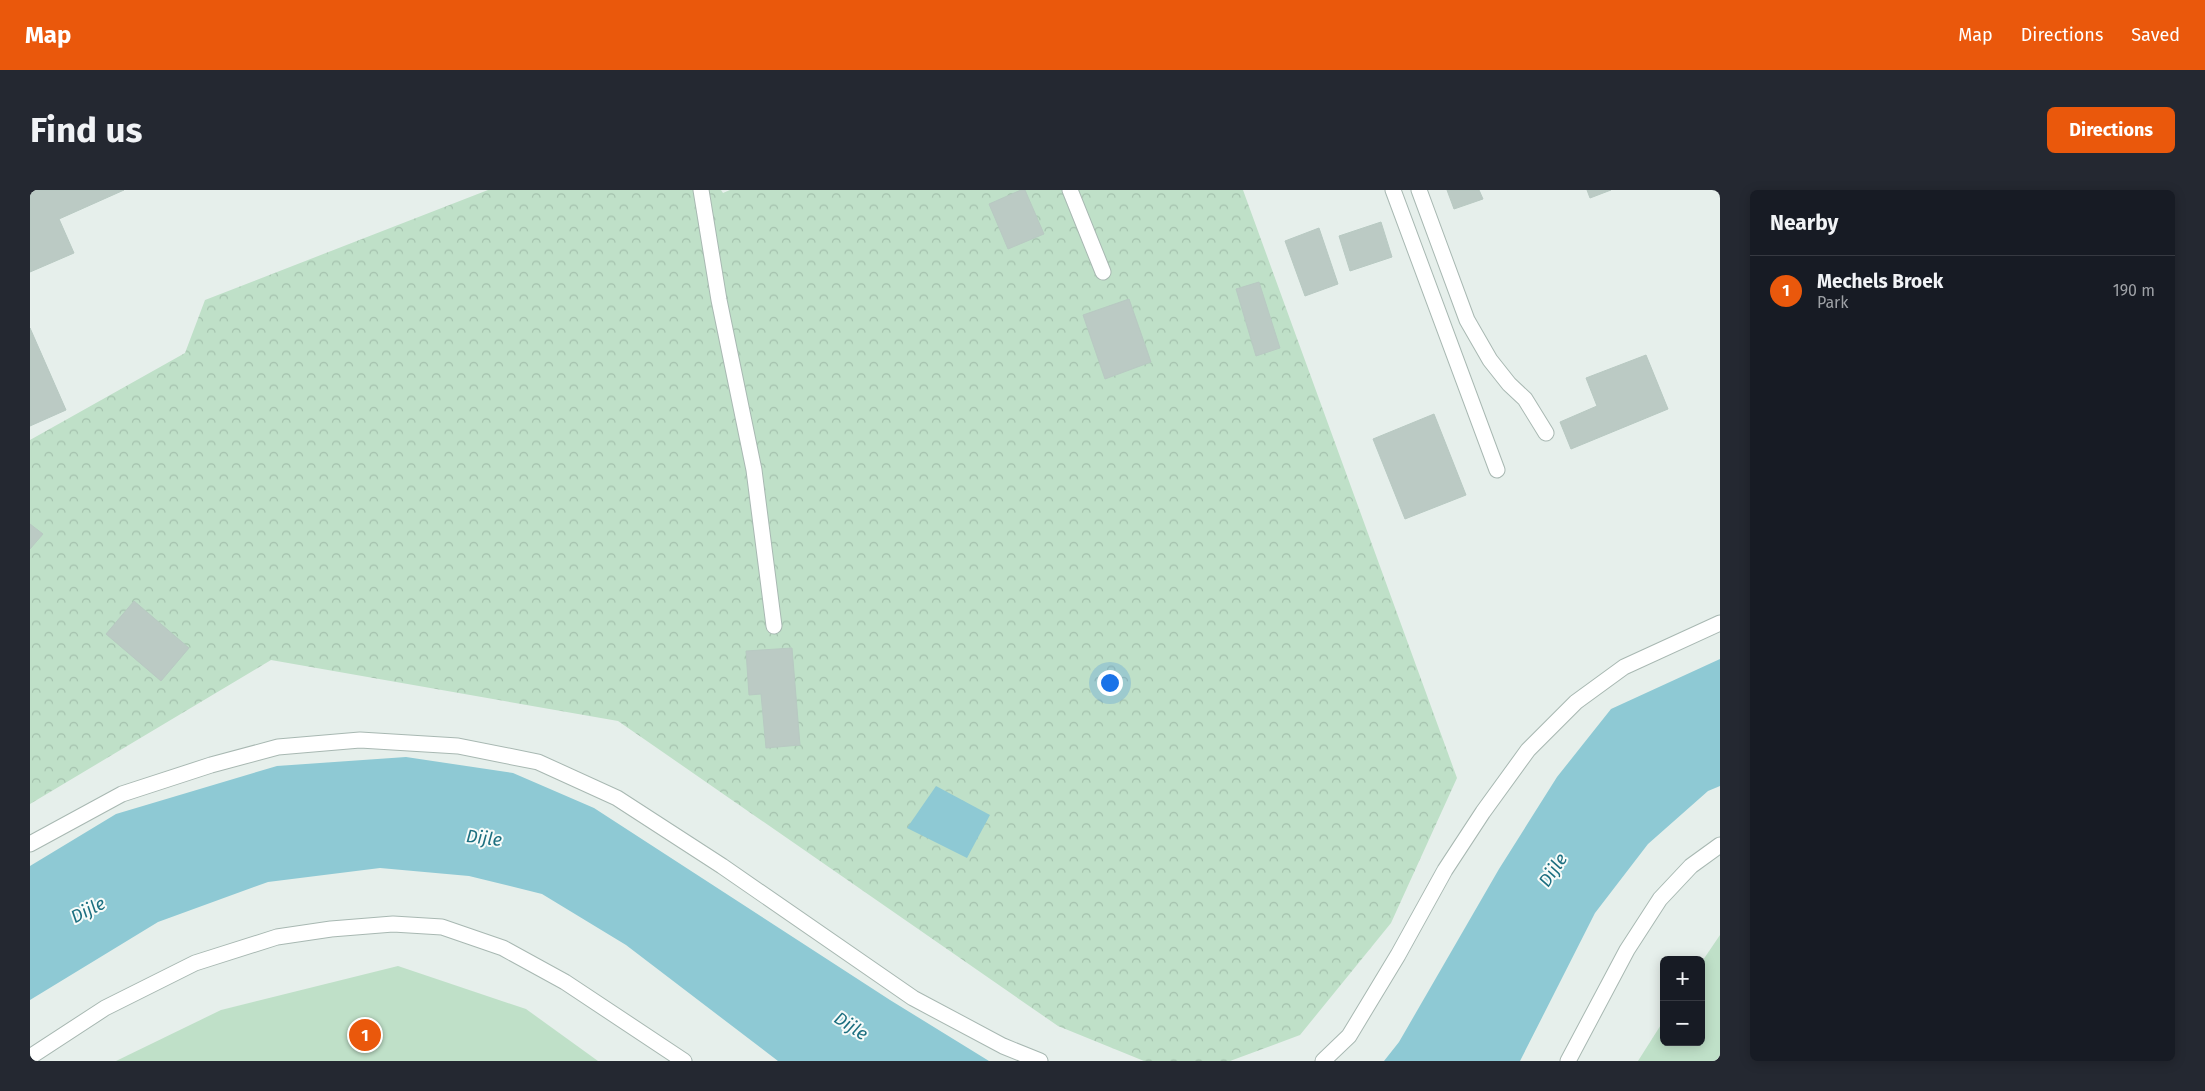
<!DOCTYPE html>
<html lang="en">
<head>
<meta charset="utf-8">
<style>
  body { margin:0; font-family:"Fira Sans",sans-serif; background:#242831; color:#f1f3f6 }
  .controls { position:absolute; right:15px; bottom:15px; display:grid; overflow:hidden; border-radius:8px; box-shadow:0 2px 12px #0003 }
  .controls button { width:45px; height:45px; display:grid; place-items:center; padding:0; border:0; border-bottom:1px solid #363941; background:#171b24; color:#f1f3f6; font:25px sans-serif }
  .you { position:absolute; left:1079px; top:492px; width:18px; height:18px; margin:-12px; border:4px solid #fff; border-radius:50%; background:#1a73e8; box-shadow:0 0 0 8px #1a73e833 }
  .badge { display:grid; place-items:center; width:32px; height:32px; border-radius:50%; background:#ea580c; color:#fff; font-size:16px; font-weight:700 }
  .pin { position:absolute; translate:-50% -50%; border:2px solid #fff; box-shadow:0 1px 5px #0006 }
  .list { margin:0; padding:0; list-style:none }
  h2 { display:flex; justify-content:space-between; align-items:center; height:65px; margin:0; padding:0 20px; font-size:21px }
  h2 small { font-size:16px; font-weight:400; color:#9ea1a6 }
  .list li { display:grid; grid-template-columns:32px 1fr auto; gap:15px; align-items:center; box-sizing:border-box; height:70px; padding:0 20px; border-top:1px solid #363941 }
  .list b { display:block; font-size:19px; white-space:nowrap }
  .list p { margin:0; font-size:16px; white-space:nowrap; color:#9ea1a6 }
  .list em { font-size:16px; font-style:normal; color:#9ea1a6 }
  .map { position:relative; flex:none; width:1690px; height:871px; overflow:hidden; border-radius:8px }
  header { display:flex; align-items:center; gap:30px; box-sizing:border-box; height:70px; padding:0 25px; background:#ea580c; color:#fff }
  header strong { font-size:24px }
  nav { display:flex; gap:28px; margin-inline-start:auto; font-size:18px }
  .intro { display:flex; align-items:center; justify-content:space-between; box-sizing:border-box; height:120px; padding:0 30px }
  h1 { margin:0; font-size:35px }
  .button { padding:12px 22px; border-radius:8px; background:#ea580c; color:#fff; font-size:18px; font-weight:700 }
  main { display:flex; gap:30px; padding:0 30px }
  aside { flex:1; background:#171b24; border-radius:8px; box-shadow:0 2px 12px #0003 }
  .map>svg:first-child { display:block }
  .forest { fill:url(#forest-crowns) }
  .park { fill:#bfe0c8 }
  .water { fill:#8ec9d4 }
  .building { fill:#bbcac4; stroke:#b8c9c2 }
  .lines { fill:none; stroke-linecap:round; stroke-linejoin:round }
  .service-casing { stroke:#a8b8b2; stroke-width:17 }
  .service { stroke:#fff; stroke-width:15 }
  .labels { text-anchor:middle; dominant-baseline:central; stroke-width:4; stroke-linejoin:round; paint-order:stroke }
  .water-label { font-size:18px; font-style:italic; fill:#1c6f80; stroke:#f7fbf9 }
</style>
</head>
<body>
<header>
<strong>Map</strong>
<nav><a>Map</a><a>Directions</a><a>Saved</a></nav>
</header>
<div class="intro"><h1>Find us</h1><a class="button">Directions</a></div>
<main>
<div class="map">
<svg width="1690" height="871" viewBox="0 0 1690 871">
  <defs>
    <pattern id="forest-crowns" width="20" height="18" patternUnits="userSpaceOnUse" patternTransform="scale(1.25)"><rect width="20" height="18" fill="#bfe0c8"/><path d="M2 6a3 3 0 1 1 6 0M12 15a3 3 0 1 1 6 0" fill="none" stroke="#a4c1ad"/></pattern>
  </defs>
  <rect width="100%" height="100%" fill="#e6efeb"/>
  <polygon class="forest" points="458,0 691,0 693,3 700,0 1213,0 1427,588 1361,733 1270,845 1200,871 1114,871 1028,836 588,531 241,470 0,614 0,250 155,163 175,110"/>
  <g class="park">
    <polygon points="1690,745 1690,871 1608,871 1634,830 1634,852 1671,852 1671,773"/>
    <polygon points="368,776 496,819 568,871 86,871 191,820"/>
  </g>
  <g class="water">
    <polygon points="1690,469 1690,596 1678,601 1618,654 1565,723 1490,871 1354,871 1369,852 1469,679 1527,587 1581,519"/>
    <polygon points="376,567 483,583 564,618 860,810 959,871 748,871 596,755 512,704 439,686 350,678 238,692 128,732 0,810 0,676 86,624 247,576"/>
    <polygon points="906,596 960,625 937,668 877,638"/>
  </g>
  <g class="building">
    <polygon points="3,0 94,0 29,29 44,63 0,82 0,2"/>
    <polygon points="991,0 995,0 1014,44 978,59 959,14"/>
    <polygon points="1417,0 1449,0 1453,9 1424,19"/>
    <polygon points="1557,0 1581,0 1560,8"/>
    <polygon points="1351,32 1362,67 1320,81 1309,46"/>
    <polygon points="1289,38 1308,94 1275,106 1255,51"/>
    <polygon points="1229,92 1250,158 1226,166 1206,99"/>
    <polygon points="1099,109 1121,172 1075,189 1053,125"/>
    <polygon points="0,138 36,220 0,236"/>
    <polygon points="1616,165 1638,219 1541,259 1530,232 1567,216 1556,188"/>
    <polygon points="1404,224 1436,305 1375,329 1343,249"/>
    <polygon points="0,334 13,344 0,359"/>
    <polygon points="104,411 159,458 131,491 76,444"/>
    <polygon points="762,458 770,555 736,558 731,504 719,505 716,461"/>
  </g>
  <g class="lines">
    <defs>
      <g id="service">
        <polyline points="671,0 689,110 724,280 744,436"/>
        <polyline points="1040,0 1073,82"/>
        <polyline points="1363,0 1467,280"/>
        <polyline points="1389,0 1437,130 1460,170 1479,194 1495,209 1516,243"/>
        <polyline points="0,654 92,604 181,575 248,557 330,550 428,556 508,572 587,608 692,676 883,808 973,856 1010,871"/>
        <polyline points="0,867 75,818 165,773 247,747 301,739 363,734 412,737 473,758 535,792 654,871"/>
        <polyline points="1293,871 1319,846 1368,765 1415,680 1453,622 1498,560 1546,512 1594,477 1690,433"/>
        <polyline points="1538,871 1597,760 1630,709 1661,676 1690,655"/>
      </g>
    </defs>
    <use href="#service" class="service-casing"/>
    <use href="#service" class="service"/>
  </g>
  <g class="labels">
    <g class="water-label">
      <text transform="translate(454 648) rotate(7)">Dijle</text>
      <text transform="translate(1523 680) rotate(-56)">Dijle</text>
      <text transform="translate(58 720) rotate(-27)">Dijle</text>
      <text transform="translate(821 836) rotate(33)">Dijle</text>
    </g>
  </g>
</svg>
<div class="controls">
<button>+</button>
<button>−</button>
</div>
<div class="you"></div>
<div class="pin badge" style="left:335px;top:845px">1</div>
</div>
<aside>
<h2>Nearby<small></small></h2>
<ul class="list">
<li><span class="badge">1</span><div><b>Mechels Broek</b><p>Park</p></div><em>190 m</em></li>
</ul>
</aside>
</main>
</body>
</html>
